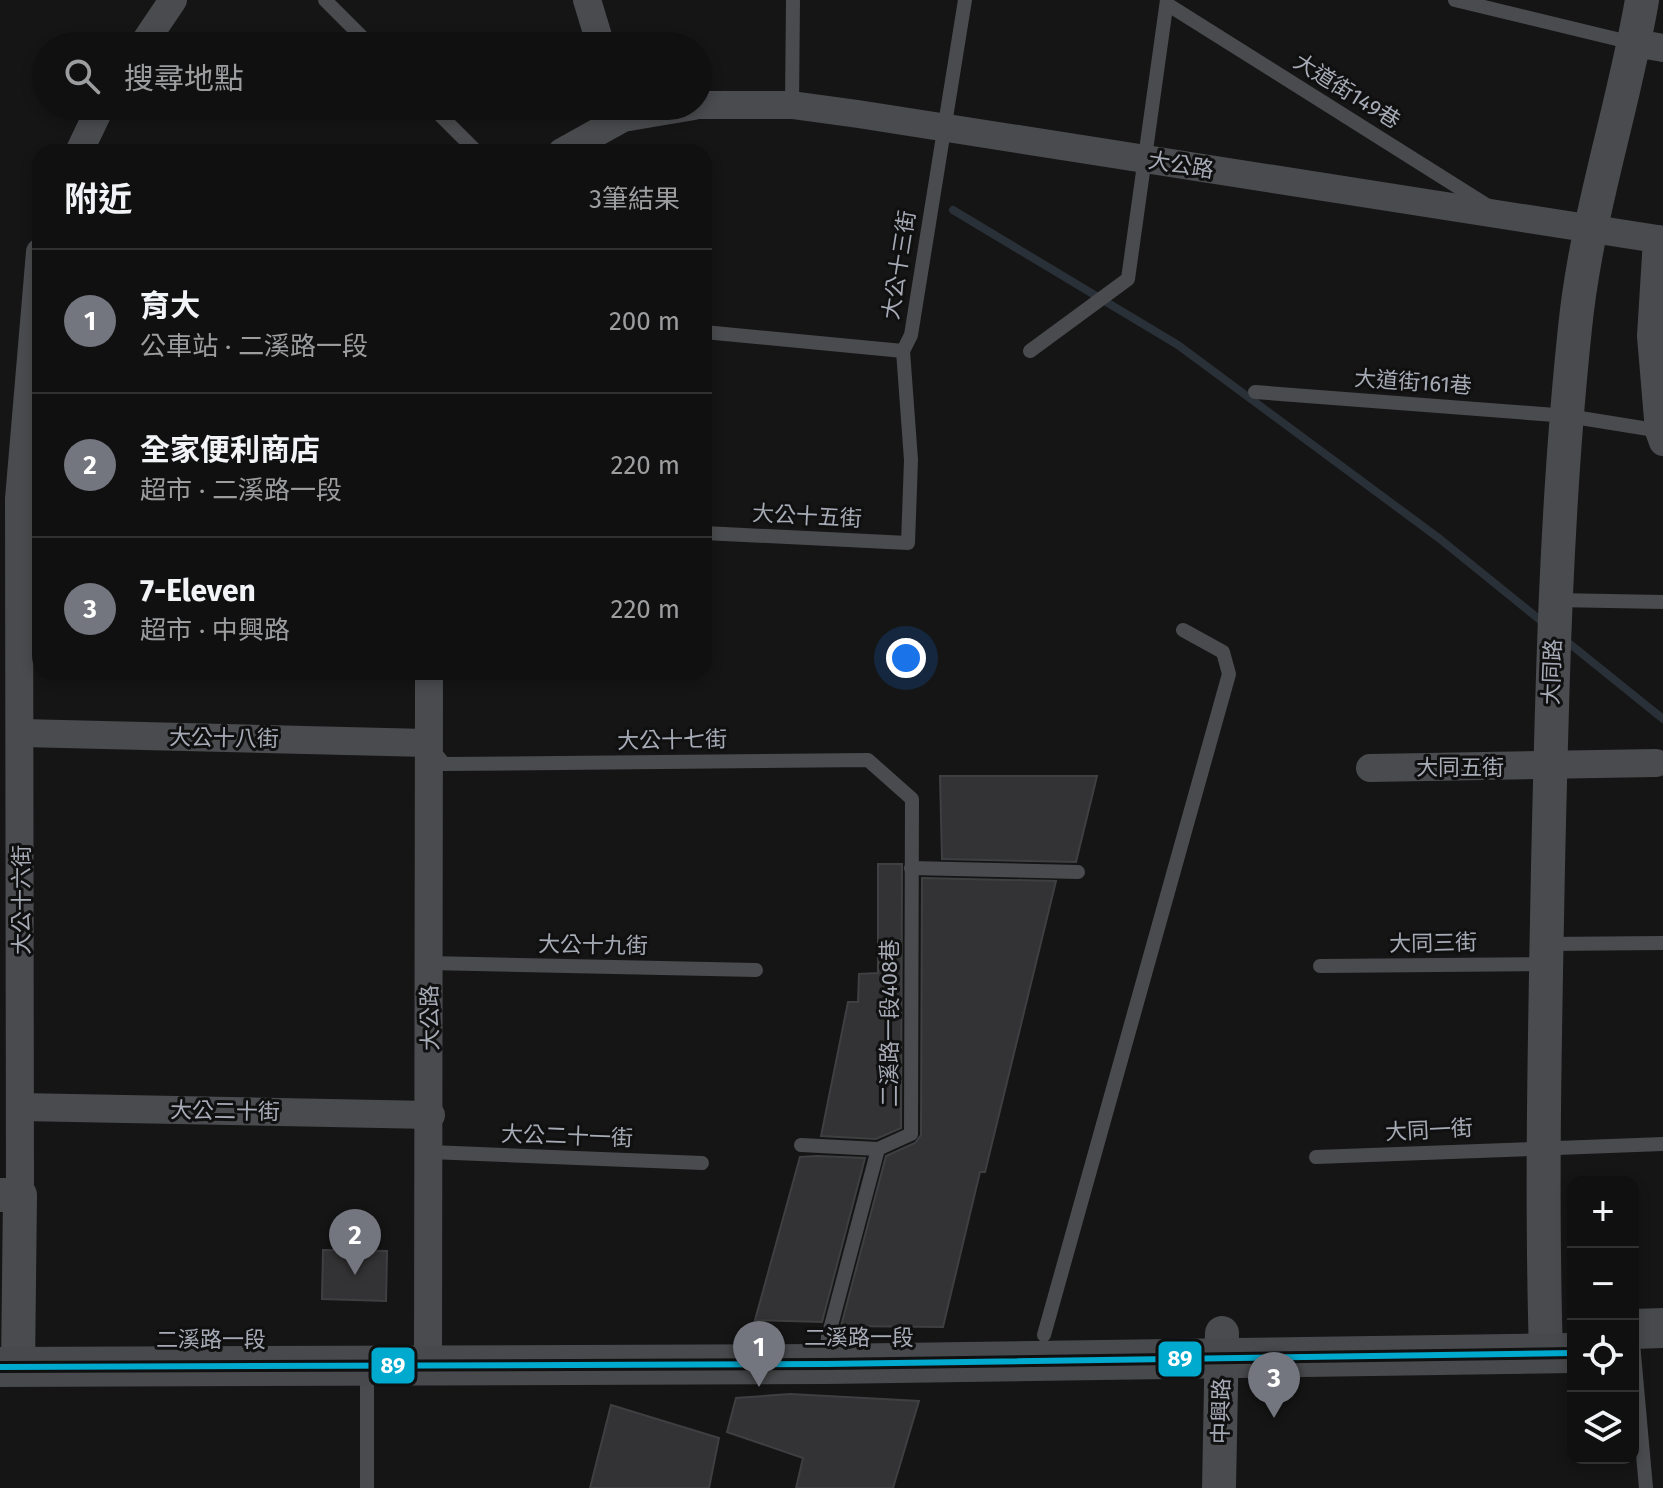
<!DOCTYPE html>
<html lang="zh-TW">
<head>
<meta charset="utf-8">
<style>
  body { margin:0; font-family:"Fira Sans","Noto Sans TC",sans-serif; background:#1e1e1e; color:#f1f3f6 }
  .controls { position:absolute; right:24px; bottom:24px; display:grid; overflow:hidden; border-radius:16px; box-shadow:0 4px 12px #0003 }
  .controls button { width:72px; height:72px; display:grid; place-items:center; padding:0; border:0; border-bottom:2px solid #303030; background:#101010; color:#f1f3f6; font:40px sans-serif }
  .you { position:absolute; left:906px; top:658px; width:28px; height:28px; margin:-20px; border:6px solid #fff; border-radius:50%; background:#1a73e8; box-shadow:0 0 0 12px #1a73e833 }
  .badge { display:grid; place-items:center; width:52px; height:52px; border-radius:50%; background:#73767e; color:#fff; font-size:26px; font-weight:700 }
  .pin { position:absolute; translate:-50% -66px; filter:drop-shadow(0 2px 4px #0008) }
  .pin::after { content:''; position:absolute; top:42px; width:28px; height:24px; background:inherit; clip-path:polygon(0 0,100% 0,50% 100%) }
  .list { margin:0; padding:0; list-style:none }
  h2 { display:flex; justify-content:space-between; align-items:center; height:104px; margin:0; padding:0 32px; font-size:34px }
  h2 small { font-size:26px; font-weight:400; color:#9c9d9f }
  .list li { display:grid; grid-template-columns:52px 1fr auto; gap:24px; align-items:center; box-sizing:border-box; height:144px; padding:0 32px; border-top:2px solid #303030 }
  .list b { display:block; font-size:30px; white-space:nowrap }
  .list p { margin:0; font-size:26px; white-space:nowrap; color:#9c9d9f }
  .list em { font-size:26px; font-style:normal; color:#9c9d9f }
  .icon { flex:none; width:44px; height:44px; fill:none; stroke:currentColor; stroke-width:2; stroke-linecap:round; stroke-linejoin:round }
  .map { position:relative; flex:none; width:1663px; height:1488px; overflow:hidden }
  .search { position:absolute; background:#101010; box-shadow:0 4px 12px #0003; left:32px; top:32px; width:680px; height:88px; display:flex; align-items:center; gap:20px; box-sizing:border-box; padding:0 28px; border-radius:44px; color:#9c9d9f; font-size:30px }
  .panel { position:absolute; background:#101010; box-shadow:0 4px 12px #0003; left:32px; top:144px; width:680px; height:536px; border-radius:24px }
  .map>svg:first-child { display:block }
  .lines { fill:none; stroke-linecap:round; stroke-linejoin:round }
  .stream { stroke:#293037; stroke-width:8 }
  .building { fill:#333335; stroke:#3e3f41; stroke-width:2 }
  .service { stroke:#4a4b4e; stroke-width:14 }
  .minor { stroke:#4a4b4e; stroke-width:28 }
  .tertiary { stroke:#4a4b4e; stroke-width:34 }
  .secondary { stroke:#48494c; stroke-width:40 }
  .bus-1-casing { stroke:#101011; stroke-width:12 }
  .bus-1 { stroke:#00a9ce; stroke-width:6 }
  .labels { text-anchor:middle; dominant-baseline:central; stroke-width:6; stroke-linejoin:round; paint-order:stroke }
  .street-label { font-size:22px; fill:#a6abb6; stroke:#101011 }
  .line-badge { stroke:#101011; stroke-width:3 }
  .badge-label { font-size:22px; text-anchor:middle; font-weight:bold; fill:#fff }
</style>
</head>
<body>
<div class="map">
<svg width="1663" height="1488" viewBox="0 0 1663 1488">
  <rect width="100%" height="100%" fill="#151515"/>
  <g class="lines">
    <g class="stream">
      <polyline points="953,210 1178,345 1440,539 1545,624"/>
      <polyline points="1565,640 1663,719"/>
    </g>
  </g>
  <g class="building">
    <polygon points="940,776 1097,776 1076,862 942,859"/>
    <polygon points="878,864 902,864 901,1128 876,1139 821,1136 848,1002 858,1002 859,974 878,973"/>
    <polygon points="922,878 1056,881 985,1172 980,1172 943,1327 841,1326 886,1156 915,1143 921,1135"/>
    <polygon points="817,1156 865,1158 822,1322 755,1320 800,1157"/>
    <polygon points="323,1250 387,1251 386,1301 322,1299"/>
    <polygon points="790,1394 919,1401 893,1488 796,1488 803,1458 727,1432 736,1398"/>
    <polygon points="611,1405 719,1438 709,1488 590,1488"/>
  </g>
  <g class="lines">
    <g class="service">
      <polyline points="325,0 371,46"/>
      <polyline points="1455,0 1633,43"/>
      <polyline points="1167,4 1488,206"/>
      <polyline points="792,105 793,0"/>
      <polyline points="431,106 477,152"/>
      <polyline points="704,332 903,351 911,335 965,0"/>
      <polyline points="1030,351 1128,279 1167,0"/>
      <polyline points="1255,392 1568,416 1661,431"/>
      <polyline points="704,533 908,543 911,460 903,351"/>
      <polyline points="1555,600 1663,602"/>
      <polyline points="431,748 444,764 868,760 912,799 911,1134 878,1149 828,1337 826,1363"/>
      <polyline points="911,868 1078,872"/>
      <polyline points="1547,944 1663,943"/>
      <polyline points="429,963 756,970"/>
      <polyline points="1320,966 1547,964"/>
      <polyline points="801,1145 878,1149"/>
      <polyline points="430,1152 702,1163"/>
      <polyline points="1316,1157 1663,1144"/>
      <polyline points="1044,1335 1229,674 1223,652 1183,630"/>
      <polyline points="1633,1343 1646,1488"/>
      <polyline points="367,1369 367,1488"/>
    </g>
    <g class="minor">
      <polyline points="587,0 601,46"/>
      <polyline points="1635,43 1663,48"/>
      <polyline points="142,46 173,0"/>
      <polyline points="698,105 792,105 858,114 1663,240"/>
      <polyline points="79,152 101,106"/>
      <polyline points="562,152 623,118 694,106"/>
      <polyline points="1657,239 1651,336 1659,431 1663,442"/>
      <polyline points="22,733 427,743"/>
      <polyline points="1370,768 1656,763"/>
      <polyline points="20,1107 431,1115"/>
      <polyline points="20,1195 19,499 40,252"/>
      <polyline points="428,1363 429,672"/>
    </g>
    <g class="tertiary">
      <polyline points="0,1195 20,1195 18,1368"/>
      <path d="M1546 1353C1541 1191 1545 1029 1548 867 1552 687 1556 507 1575 328 1586 217 1623 110 1642 0"/>
      <polyline points="1219,1488 1222,1333"/>
    </g>
    <g class="secondary">
      <polyline points="1633,1329 1663,1328"/>
      <polyline points="0,1367 826,1364 1573,1353"/>
    </g>
    <defs>
      <polyline id="bus-1" points="0,1367 826,1364 1573,1353"/>
    </defs>
    <use href="#bus-1" class="bus-1-casing"/>
    <use href="#bus-1" class="bus-1"/>
  </g>
  <g class="labels">
    <g class="street-label">
      <text transform="translate(1347 91) rotate(32)">大道街149巷</text>
      <text transform="translate(1181 165) rotate(9)">大公路</text>
      <text transform="translate(899 265) rotate(-81)">大公十三街</text>
      <text transform="translate(1413 382) rotate(4)">大道街161巷</text>
      <text transform="translate(807 516) rotate(3)">大公十五街</text>
      <text transform="translate(1552 672) rotate(-88)">大同路</text>
      <text transform="translate(224 738) rotate(1)">大公十八街</text>
      <text transform="translate(672 740) rotate(-1)">大公十七街</text>
      <text x="1460" y="767">大同五街</text>
      <text transform="translate(21 900) rotate(-90)">大公十六街</text>
      <text transform="translate(1433 943) rotate(-1)">大同三街</text>
      <text transform="translate(593 945) rotate(1)">大公十九街</text>
      <text transform="translate(430 1018) rotate(-91)">大公路</text>
      <text transform="translate(889 1023) rotate(-90)">二溪路一段408巷</text>
      <text transform="translate(225 1111) rotate(1)">大公二十街</text>
      <text transform="translate(1429 1130) rotate(-3)">大同一街</text>
      <text transform="translate(567 1136) rotate(2)">大公二十一街</text>
      <text x="859" y="1337">二溪路一段</text>
      <text x="211" y="1339">二溪路一段</text>
      <text transform="translate(1221 1411) rotate(-89)">中興路</text>
    </g>
  </g>
  <g class="line-badge">
    <rect x="1157" y="1340" width="46" height="38" rx="8" fill="#00a9ce"/>
    <rect x="370" y="1346" width="46" height="39" rx="8" fill="#00a9ce"/>
  </g>
  <g class="badge-label">
    <text x="1180" y="1366">89</text>
    <text x="393" y="1373">89</text>
  </g>
</svg>
<div class="controls">
<button>+</button>
<button>−</button>
<button><svg class="icon" aria-label="locate" viewBox="0 0 24 24"><circle cx="12" cy="12" r="6"/><path d="M12 2v4M12 18v4M2 12h4M18 12h4"/></svg></button>
<button><svg class="icon" aria-label="layers" viewBox="0 0 24 24"><path d="M12 4l9 5-9 5-9-5zM3 14l9 5 9-5"/></svg></button>
</div>
<div class="you"></div>
<div class="pin badge" style="left:759px;top:1387px">1</div>
<div class="pin badge" style="left:355px;top:1275px">2</div>
<div class="pin badge" style="left:1274px;top:1418px">3</div>
<div class="search"><svg class="icon" aria-label="search" viewBox="0 0 24 24"><circle cx="10" cy="10" r="6"/><path d="M15 15l6 6"/></svg>搜尋地點</div>
<section class="panel">
<h2>附近<small>3筆結果</small></h2>
<ul class="list">
<li><span class="badge">1</span><div><b>育大</b><p>公車站 · 二溪路一段</p></div><em>200 m</em></li>
<li><span class="badge">2</span><div><b>全家便利商店</b><p>超市 · 二溪路一段</p></div><em>220 m</em></li>
<li><span class="badge">3</span><div><b>7-Eleven</b><p>超市 · 中興路</p></div><em>220 m</em></li>
</ul>
</section>
</div>
</body>
</html>
